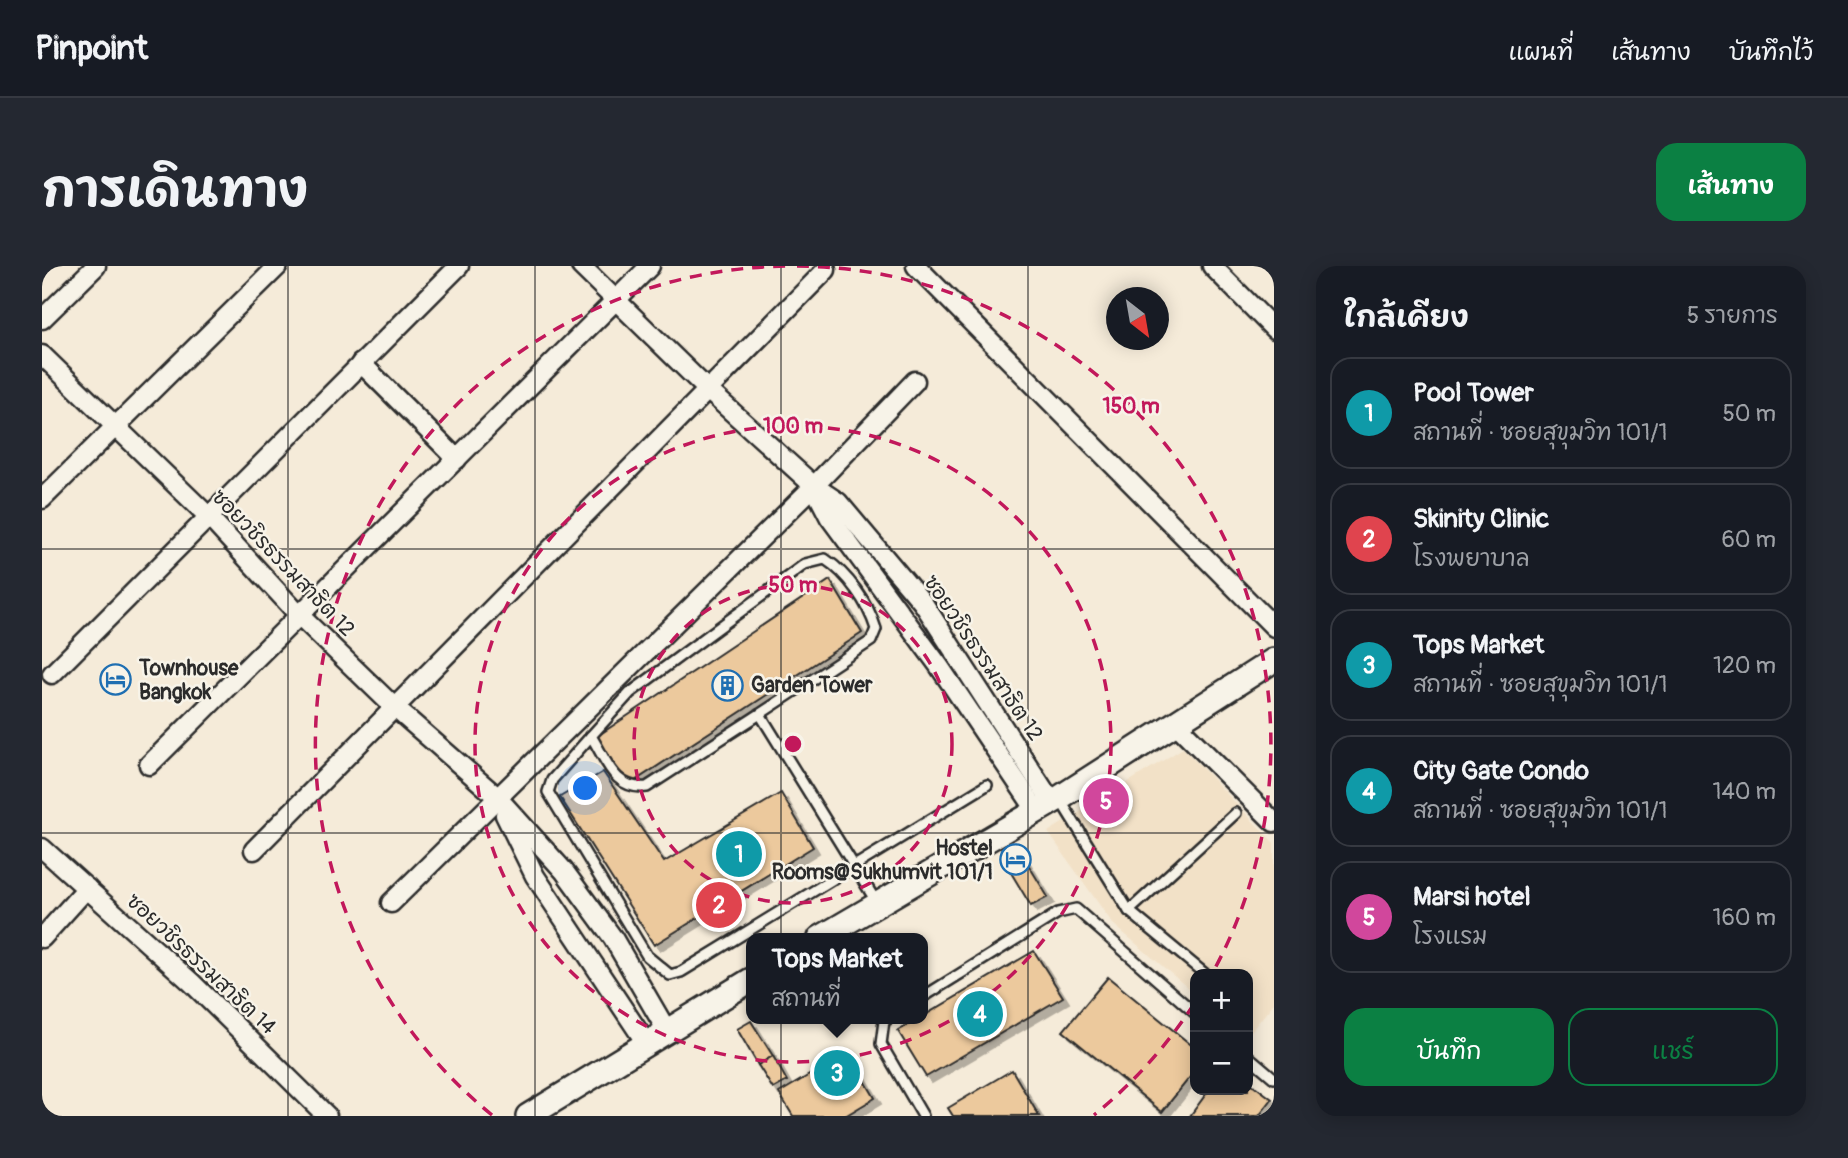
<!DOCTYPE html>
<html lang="th">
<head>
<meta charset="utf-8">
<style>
  body { margin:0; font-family:Pangolin,"Playpen Sans Thai",sans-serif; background:#242831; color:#f1f3f6 }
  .controls { position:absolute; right:21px; bottom:21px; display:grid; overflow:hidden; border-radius:14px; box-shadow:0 4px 18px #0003 }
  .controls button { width:63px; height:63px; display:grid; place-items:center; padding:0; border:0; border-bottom:2px solid #363941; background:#171b24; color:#f1f3f6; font:35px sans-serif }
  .compass { position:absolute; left:1064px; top:21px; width:63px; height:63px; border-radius:50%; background:#171b24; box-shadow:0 4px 18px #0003; rotate:149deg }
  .you { position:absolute; left:544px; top:523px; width:24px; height:24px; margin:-18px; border:5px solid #fff; border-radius:50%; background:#1a73e8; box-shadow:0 0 0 10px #1a73e833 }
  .badge { display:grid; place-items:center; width:46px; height:46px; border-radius:50%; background:#0b8043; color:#fff; font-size:23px; font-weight:700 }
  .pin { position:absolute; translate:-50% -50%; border:4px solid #fff; box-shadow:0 2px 7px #0006 }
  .popup { position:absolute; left:704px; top:667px; width:182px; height:91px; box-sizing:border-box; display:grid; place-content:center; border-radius:14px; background:#171b24; filter:drop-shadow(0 2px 5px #0005); font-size:23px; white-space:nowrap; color:#9ea1a6 }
  .popup b { font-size:26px; color:#f1f3f6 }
  .popup::after { content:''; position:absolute; left:50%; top:100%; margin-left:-14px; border:14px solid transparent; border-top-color:#171b24 }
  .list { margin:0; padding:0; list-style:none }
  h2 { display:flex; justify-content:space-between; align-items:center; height:91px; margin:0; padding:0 28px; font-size:30px }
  h2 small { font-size:23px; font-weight:400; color:#9ea1a6 }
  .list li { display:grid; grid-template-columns:46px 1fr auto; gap:21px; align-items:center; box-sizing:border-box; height:112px; margin:0 14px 14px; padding:0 14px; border:2px solid #363941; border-radius:21px }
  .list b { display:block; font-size:26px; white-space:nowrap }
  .list p { margin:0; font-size:23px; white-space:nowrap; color:#9ea1a6 }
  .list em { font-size:23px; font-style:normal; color:#9ea1a6 }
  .actions { display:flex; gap:14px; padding:21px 28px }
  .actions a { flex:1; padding:16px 0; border:2px solid #0b8043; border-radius:21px; text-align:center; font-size:24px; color:#0b8043 }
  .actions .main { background:#0b8043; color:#fff }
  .map { position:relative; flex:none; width:1232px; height:850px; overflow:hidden; border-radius:21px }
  header { display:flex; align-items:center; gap:42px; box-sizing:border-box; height:98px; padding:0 35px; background:#171b24; border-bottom:2px solid #363941 }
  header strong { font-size:33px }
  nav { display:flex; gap:38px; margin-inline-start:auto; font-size:24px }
  .intro { display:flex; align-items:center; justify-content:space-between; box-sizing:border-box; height:168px; padding:0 42px }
  h1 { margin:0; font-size:49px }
  .button { padding:18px 32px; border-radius:21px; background:#0b8043; color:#fff; font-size:24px; font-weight:700 }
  main { display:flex; gap:42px; padding:0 42px }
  aside { flex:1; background:#171b24; border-radius:21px; box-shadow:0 4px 18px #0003 }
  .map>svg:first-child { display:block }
  .built { fill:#f2e1c7 }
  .building { fill:#ecc99d; stroke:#2b2b2b; stroke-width:2; filter:url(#shadow) }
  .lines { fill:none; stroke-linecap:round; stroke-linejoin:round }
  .service-casing { stroke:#2b2b2b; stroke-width:14 }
  .minor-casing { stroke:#2b2b2b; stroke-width:23 }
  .tertiary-casing { stroke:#2b2b2b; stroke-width:28 }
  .service { stroke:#f7f3e8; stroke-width:9 }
  .minor { stroke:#f7f3e8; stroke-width:18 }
  .tertiary { stroke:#f7f3e8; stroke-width:23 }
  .grid { fill:none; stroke:#2b2b2b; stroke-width:2; stroke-opacity:0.55 }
  .ring { fill:none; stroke:#c2185b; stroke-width:3.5; stroke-dasharray:12 9 }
  .labels { text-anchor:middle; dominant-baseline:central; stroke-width:5; stroke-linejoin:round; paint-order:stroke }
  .street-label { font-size:21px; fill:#2b2b2b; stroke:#f7f3e8 }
  .poi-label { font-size:21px; font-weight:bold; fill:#2b2b2b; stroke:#f7f3e8; text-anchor:start }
  .centre { fill:#c2185b; stroke:#f7f3e8; stroke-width:3.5 }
  .ring-label { font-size:21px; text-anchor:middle; font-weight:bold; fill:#c2185b; stroke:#f7f3e8; stroke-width:5; stroke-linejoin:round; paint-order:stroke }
</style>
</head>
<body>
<header>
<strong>Pinpoint</strong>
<nav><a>แผนที่</a><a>เส้นทาง</a><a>บันทึกไว้</a></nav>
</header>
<div class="intro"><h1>การเดินทาง</h1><a class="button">เส้นทาง</a></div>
<main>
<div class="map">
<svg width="1232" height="850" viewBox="0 0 1232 850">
  <defs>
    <filter id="shadow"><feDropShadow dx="6" dy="6" stdDeviation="0" flood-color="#0004"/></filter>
  </defs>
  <rect width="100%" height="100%" fill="#f5ebd9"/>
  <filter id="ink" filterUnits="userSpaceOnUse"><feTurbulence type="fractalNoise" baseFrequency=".0143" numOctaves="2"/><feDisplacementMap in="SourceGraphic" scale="14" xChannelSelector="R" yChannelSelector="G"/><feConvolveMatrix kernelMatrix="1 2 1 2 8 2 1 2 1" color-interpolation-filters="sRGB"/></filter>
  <g filter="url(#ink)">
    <polygon class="built" points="1141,482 1232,577 1232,737 1206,769 1206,708 1153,708 1153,728 1071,658 1006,566"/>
    <g class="building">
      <polygon points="788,314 820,367 585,520 554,471"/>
      <polygon points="561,506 622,596 739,527 771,581 612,679 518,531"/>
      <polygon points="978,585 1006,631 989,640 962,595"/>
      <polygon points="992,685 1021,731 884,811 856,765"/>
      <polygon points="1066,711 1153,782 1153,805 1120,846 1021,765"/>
      <polygon points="709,755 731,790 716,799 695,763"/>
      <polygon points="806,786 833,832 803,850 751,850 737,827"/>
      <polygon points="731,790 745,815 731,823 716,799"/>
      <polygon points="970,804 997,850 911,850 906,842"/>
      <polygon points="1206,815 1230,833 1217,850 1148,850 1167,824 1206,824"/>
    </g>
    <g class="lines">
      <defs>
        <g id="service">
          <path d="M718 448 829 375 834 363C826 337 806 308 783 293L763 298 588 427 549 470C565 495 572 524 605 521L718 448 835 637"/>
          <polyline points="549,470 510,514 506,526 605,690 628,709 639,706 945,519"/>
          <polyline points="1017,532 1087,645 1163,708"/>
          <polyline points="1087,645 1194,547"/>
          <polyline points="881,731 1016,647 1034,643 1153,747"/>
          <polyline points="846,753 842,755 839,778 881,850"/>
          <polyline points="1206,790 1232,812"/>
        </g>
        <g id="minor">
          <polyline points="539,0 667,125 772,220 796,236 881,337 1009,535"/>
          <polyline points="874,0 1232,361"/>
          <polyline points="1170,0 1232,63"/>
          <polyline points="0,53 54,0"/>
          <polyline points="0,89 166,250 257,349 352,441 454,530 522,605 571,672 625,765"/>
          <polyline points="319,97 415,193"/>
          <polyline points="773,223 788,252 897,400 994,544"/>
          <polyline points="0,233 236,0"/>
          <polyline points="10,408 417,0"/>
          <polyline points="1134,458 1232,556"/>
          <polyline points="107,499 608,0"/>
          <polyline points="463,549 493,610 604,777"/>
          <polyline points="0,582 150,717 285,850"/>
          <polyline points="212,584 784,4"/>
          <polyline points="349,637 772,220 873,115"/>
          <polyline points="0,672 45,622"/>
        </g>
        <g id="tertiary">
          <polyline points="778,672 1017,532 1232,394"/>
          <polyline points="486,850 709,714"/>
        </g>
      </defs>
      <use href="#service" class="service-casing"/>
      <use href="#minor" class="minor-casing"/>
      <use href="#tertiary" class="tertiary-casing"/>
      <use href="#service" class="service"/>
      <use href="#minor" class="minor"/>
      <use href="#tertiary" class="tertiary"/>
    </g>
  </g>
  <path class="grid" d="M246 0V850M493 0V850M739 0V850M986 0V850M0 283H1232M0 567H1232"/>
  <g class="ring">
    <circle cx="751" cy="478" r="159"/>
    <circle cx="751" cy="478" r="318"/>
    <path d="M1152 738A478 478 0 0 1 1052 849M450 849A478 478 0 0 1 747 0M755 0A478 478 0 0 1 1171 706"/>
  </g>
  <defs>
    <symbol id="hotel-ring" viewBox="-11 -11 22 22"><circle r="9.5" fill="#f7f3e8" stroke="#1f6fb2" stroke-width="1.5"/><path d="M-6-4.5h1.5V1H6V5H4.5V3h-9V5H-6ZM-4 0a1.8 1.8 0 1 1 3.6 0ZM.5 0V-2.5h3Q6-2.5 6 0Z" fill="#1f6fb2"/></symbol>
    <symbol id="building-ring" viewBox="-11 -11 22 22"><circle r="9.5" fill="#f7f3e8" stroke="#1f6fb2" stroke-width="1.5"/><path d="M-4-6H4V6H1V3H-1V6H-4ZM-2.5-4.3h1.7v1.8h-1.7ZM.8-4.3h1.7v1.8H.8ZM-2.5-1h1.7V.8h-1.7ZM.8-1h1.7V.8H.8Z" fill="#1f6fb2"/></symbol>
  </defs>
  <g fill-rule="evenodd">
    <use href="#hotel-ring" x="56" y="396" width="35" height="35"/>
    <use href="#building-ring" x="668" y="402" width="35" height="35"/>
    <use href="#hotel-ring" x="956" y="576" width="35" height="35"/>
  </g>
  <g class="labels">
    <g class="street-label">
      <text transform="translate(241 297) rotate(46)">ซอยวชิรธรรมสาธิต 12</text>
      <text transform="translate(941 392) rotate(56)">ซอยวชิรธรรมสาธิต 12</text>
      <text transform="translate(159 698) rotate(43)">ซอยวชิรธรรมสาธิต 14</text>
    </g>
    <g class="poi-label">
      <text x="97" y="402">Townhouse<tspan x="97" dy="24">Bangkok</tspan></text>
      <text x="709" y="419">Garden Tower</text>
      <text x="951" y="582" text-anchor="end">Hostel<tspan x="951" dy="24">Rooms@Sukhumvit 101/1</tspan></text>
    </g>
  </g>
  <circle cx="751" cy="478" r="10" class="centre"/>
  <g class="ring-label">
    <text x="1089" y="147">150 m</text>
    <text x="751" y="167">100 m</text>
    <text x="751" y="326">50 m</text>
  </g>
</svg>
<div class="controls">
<button>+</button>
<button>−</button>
</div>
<svg class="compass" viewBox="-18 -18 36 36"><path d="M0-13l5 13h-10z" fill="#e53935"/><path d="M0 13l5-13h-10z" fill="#9ea1a6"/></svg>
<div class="you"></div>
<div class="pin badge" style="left:697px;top:588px;background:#0f9aa8">1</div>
<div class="pin badge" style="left:677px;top:639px;background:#e0444e">2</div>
<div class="pin badge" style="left:795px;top:807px;background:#0f9aa8">3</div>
<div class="popup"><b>Tops Market</b>สถานที่</div>
<div class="pin badge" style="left:938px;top:748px;background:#0f9aa8">4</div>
<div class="pin badge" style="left:1064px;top:535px;background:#d1479c">5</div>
</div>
<aside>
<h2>ใกล้เคียง<small>5 รายการ</small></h2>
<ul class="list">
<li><span class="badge" style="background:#0f9aa8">1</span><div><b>Pool Tower</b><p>สถานที่ · ซอยสุขุมวิท 101/1</p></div><em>50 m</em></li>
<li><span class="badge" style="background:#e0444e">2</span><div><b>Skinity Clinic</b><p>โรงพยาบาล</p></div><em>60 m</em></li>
<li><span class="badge" style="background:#0f9aa8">3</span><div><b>Tops Market</b><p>สถานที่ · ซอยสุขุมวิท 101/1</p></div><em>120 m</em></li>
<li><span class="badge" style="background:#0f9aa8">4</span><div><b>City Gate Condo</b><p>สถานที่ · ซอยสุขุมวิท 101/1</p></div><em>140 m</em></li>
<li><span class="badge" style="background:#d1479c">5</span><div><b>Marsi hotel</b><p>โรงแรม</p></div><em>160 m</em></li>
</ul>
<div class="actions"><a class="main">บันทึก</a><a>แชร์</a></div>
</aside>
</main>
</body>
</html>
